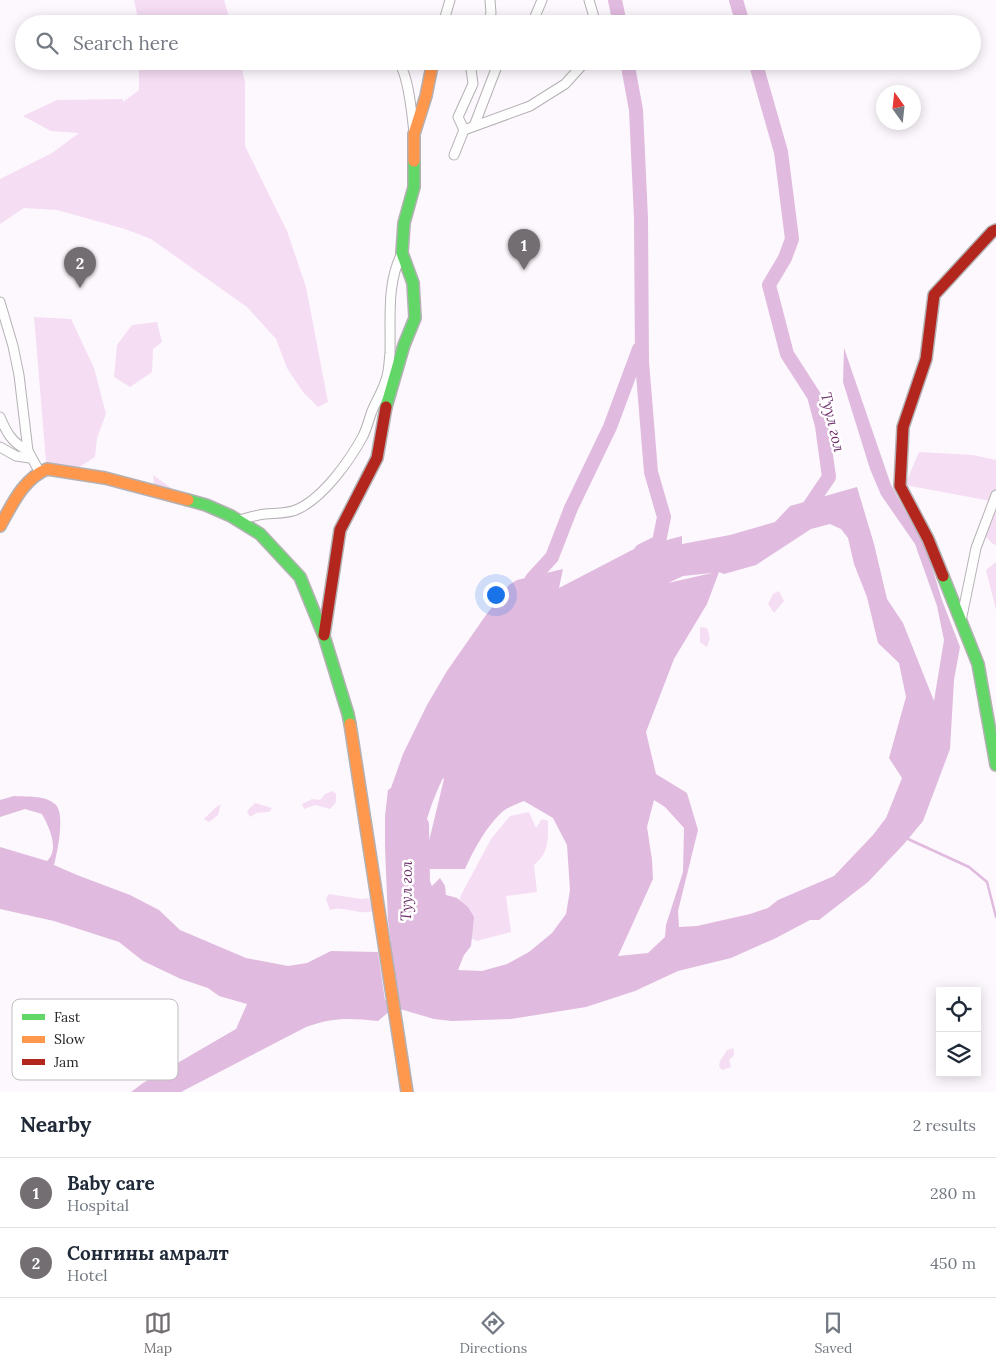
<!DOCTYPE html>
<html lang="en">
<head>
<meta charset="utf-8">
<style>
  body { margin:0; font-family:Lora,serif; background:#f2f2f3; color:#1f2937 }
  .controls { position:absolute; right:15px; bottom:15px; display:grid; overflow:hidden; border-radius:0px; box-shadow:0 2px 12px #0003 }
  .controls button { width:45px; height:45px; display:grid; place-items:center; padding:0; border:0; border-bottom:1px solid #e0e1e3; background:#fff; color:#1f2937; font:25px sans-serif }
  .compass { position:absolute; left:876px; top:85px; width:45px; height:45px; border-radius:50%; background:#fff; box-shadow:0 2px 12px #0003; rotate:345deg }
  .you { position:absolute; left:495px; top:594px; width:18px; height:18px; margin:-12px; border:4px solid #fff; border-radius:50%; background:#1a73e8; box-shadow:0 0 0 8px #1a73e833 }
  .badge { display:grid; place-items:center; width:32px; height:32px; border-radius:50%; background:#726e72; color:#fff; font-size:16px; font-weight:700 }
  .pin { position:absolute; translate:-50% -41px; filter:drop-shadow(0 1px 2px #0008) }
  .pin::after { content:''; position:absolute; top:26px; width:18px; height:15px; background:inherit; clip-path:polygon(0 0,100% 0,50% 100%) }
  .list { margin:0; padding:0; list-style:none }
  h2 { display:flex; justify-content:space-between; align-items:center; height:65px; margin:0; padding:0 20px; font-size:21px }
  h2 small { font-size:16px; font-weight:400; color:#747a83 }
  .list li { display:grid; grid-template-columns:32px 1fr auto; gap:15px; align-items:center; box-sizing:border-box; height:70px; padding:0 20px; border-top:1px solid #e0e1e3 }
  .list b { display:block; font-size:19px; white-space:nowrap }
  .list p { margin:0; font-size:16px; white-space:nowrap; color:#747a83 }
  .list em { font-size:16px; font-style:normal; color:#747a83 }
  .icon { flex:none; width:28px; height:28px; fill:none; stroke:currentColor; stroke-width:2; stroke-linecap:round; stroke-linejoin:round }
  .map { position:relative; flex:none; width:996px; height:1092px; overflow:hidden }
  .search { position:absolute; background:#fff; box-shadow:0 2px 12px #0003; left:15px; right:15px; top:15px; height:55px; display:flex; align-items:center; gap:12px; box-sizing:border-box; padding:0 18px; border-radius:28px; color:#747a83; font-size:19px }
  .sheet { height:205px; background:#fff }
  nav { display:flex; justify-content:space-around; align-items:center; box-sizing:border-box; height:70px; border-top:1px solid #e0e1e3; background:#fff; font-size:14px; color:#747a83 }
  nav a { display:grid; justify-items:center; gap:2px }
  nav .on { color:#726e72 }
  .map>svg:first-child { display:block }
  .green { fill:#f5ddf4 }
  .water { fill:#e0badf; fill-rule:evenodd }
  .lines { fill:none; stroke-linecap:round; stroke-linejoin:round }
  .stream { stroke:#e0badf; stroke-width:2.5 }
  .river { stroke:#e0badf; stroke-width:14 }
  .street-casing { stroke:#b4b1b4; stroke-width:11 }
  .fast-casing { stroke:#b4b1b4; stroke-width:14 }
  .slow-casing { stroke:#b4b1b4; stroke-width:14 }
  .jam-casing { stroke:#b4b1b4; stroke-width:14 }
  .street { stroke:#fffeff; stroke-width:9 }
  .fast { stroke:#63d668; stroke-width:11 }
  .slow { stroke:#ff974d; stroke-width:11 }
  .jam { stroke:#b3261e; stroke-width:11 }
  .labels { text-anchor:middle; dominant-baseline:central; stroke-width:5; stroke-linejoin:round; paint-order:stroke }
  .water-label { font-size:15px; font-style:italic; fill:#6e2f6d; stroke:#fff }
  .key { fill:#fff; stroke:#bebdbe; stroke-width:1 }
  .key-label { font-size:14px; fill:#272427 }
</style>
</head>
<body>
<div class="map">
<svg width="996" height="1092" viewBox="0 0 996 1092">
  <rect width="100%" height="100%" fill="#fdf8fd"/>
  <g class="green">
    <polygon points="134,0 224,0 231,24 139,24"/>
    <polygon points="139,61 240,61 245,82 245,146 287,231 306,287 328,402 318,407 303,392 287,368 276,339 247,307 151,239 125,229 57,210 24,208 0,224 0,179 52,153 79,133 51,131 23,116 57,100 123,99 123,102 139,90"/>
    <polygon points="34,317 71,319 94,368 106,414 97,438 95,457 70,473 46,462"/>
    <polygon points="157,322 162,342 153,349 152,372 130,387 114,377 117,345 132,325"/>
    <polygon points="919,452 973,455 996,460 996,502 905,485"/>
    <polygon points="153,475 174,490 162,491 154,484"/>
    <polygon points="996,511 996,545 993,544 982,533"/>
    <polygon points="996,562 996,610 986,570"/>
    <polygon points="779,591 784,601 774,613 768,604 773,594"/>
    <polygon points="700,627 707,628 710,638 707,647 700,642"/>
    <polygon points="332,791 336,794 336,802 330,809 315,805 304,809 302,804 312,799 320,800 325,794"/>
    <polygon points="255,803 272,808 269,812 256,813 250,817 247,811"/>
    <polygon points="221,804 218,815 209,822 204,819 215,808"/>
    <path d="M529 812 536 828 542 819 548 821C548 839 549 853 534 865L537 892 506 896 511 932 477 941 464 935 460 897 491 839 510 816Z"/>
    <path d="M329 894 361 899 369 898 373 911C359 916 345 905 330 910L326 899Z"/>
    <polygon points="733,1048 734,1051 734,1055 729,1060 731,1067 722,1070 719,1066 720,1061 727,1050"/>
  </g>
  <g class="water">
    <path d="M844 348 891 485 914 527 924 541 942 600 960 647 954 680 950 749 923 821 904 844 868 882 819 920H810L776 938 731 958 678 971 635 991 586 1007 511 1019 452 1021 434 1019 400 1009 388 948 391 944 388 921 385 847V816L388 790 391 788 403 754 427 705 447 671 486 615 509 585 517 580 563 569 559 588 634 549 682 536V544L730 535 775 522 790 506 857 487 874 544 887 599 903 623 934 701 944 640 937 606 915 544 881 495 870 469 843 382ZM830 524 841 529 848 538 854 564 867 597 878 643 899 663 906 697 889 758 902 778 886 818 873 835 834 876 778 900 768 908 750 914 697 926 679 927 678 911 698 830 687 793 656 774 646 732 674 659 707 604 719 572 724 574 756 565 811 529ZM712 573 668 583 683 576ZM443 778 444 779 423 866C415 845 433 798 443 778ZM654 800 665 807 684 828 683 872 666 925 665 937 648 953 618 956 653 879 652 860 647 827ZM524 801 553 818 567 845 570 890 566 914 552 933 529 952 507 964 482 971 458 970 464 955 471 946 474 917 468 907 457 898 446 895 445 886 440 878 432 886 424 869H465C474 849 486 827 502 812 508 807 517 804 524 801Z"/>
    <path d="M14 796C27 797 44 795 55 804 66 813 57 853 54 865L77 875 130 895 159 910 180 930 246 958 288 966 307 963 331 951 378 952 385 1000H390V1011L378 1021C349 1018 334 1017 306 1027L181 1092H131L143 1083 236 1029 247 1004 219 996 208 988 181 979 143 961 119 942 54 921 0 909V847L47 861C60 849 49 827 42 814L25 809 0 817V800Z"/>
  </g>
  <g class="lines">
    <polyline class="stream" points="908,839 969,867 987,882 996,917"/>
    <g class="river">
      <polyline points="615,0 620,24"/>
      <polyline points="736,0 743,24"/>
      <polyline points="627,61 636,110 641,218 642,362 651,472 664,517 659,542 641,551"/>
      <polyline points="755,61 781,152 792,239 785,258 769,285 787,354 814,396 822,426 829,477 804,514"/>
      <polyline points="526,591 532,579 552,557 571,508 610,427 639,349"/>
      <polyline points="422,824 423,883"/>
    </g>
    <defs>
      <g id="street">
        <polyline points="589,0 596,24"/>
        <polyline points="443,24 450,0"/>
        <polyline points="488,24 491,13 490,0"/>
        <polyline points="532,24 542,0"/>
        <path d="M397 61C409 72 412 117 414 133"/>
        <polyline points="474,126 499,61"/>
        <polyline points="464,130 530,106 565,84 586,61"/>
        <polyline points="454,155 464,130 458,117 473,84 471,69 475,61"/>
        <polyline points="0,302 13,346 19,375 28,451 39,471"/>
        <path d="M0 417C7 434 12 442 28 451"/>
        <polyline points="0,447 16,456 30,458"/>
        <path d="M239 520C247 518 256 515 265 514 276 513 288 514 298 509 324 497 350 460 363 436 367 428 369 419 372 411 377 399 384 389 387 376 389 369 389 361 390 353 391 320 386 284 402 253"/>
        <polyline points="961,621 976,548 996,495"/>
      </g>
      <g id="fast">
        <polyline points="386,407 404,345 415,318 413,283 402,253 404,223 414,187 414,161"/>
        <polyline points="188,500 206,505 231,516 260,534 300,577 324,636 348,714 350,724"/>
        <polyline points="943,576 978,664 996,765"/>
      </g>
      <g id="slow">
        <polyline points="414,161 414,134 426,96 433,61"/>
        <path d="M0 526C12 505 23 479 47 469L105 478 188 500"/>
        <polyline points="350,724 407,1092"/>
      </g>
      <g id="jam">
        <polyline points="943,576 928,539 900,486 903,427 926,359 934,295 992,232 996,230"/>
        <polyline points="324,635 340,530 377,458 386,407"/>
      </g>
    </defs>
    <use href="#street" class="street-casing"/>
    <use href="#fast" class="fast-casing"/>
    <use href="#slow" class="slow-casing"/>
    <use href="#jam" class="jam-casing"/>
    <use href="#street" class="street"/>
    <use href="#fast" class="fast"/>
    <use href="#slow" class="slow"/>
    <use href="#jam" class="jam"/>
  </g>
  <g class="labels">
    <g class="water-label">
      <text transform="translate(833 422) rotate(77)">Туул гол</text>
      <text transform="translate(406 891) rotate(-89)">Туул гол</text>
    </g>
  </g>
  <rect x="12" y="999" width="166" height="81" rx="8" class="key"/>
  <rect x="22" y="1014" width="23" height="6" fill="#63d668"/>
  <rect x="22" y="1036" width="23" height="7" fill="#ff974d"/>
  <rect x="22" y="1059" width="23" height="6" fill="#b3261e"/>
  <g class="key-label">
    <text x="54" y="1022">Fast</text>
    <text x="54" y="1044">Slow</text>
    <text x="54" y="1067">Jam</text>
  </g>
</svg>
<div class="controls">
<button><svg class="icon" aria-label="locate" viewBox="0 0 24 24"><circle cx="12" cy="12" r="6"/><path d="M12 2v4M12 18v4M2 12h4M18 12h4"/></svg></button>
<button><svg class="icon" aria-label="layers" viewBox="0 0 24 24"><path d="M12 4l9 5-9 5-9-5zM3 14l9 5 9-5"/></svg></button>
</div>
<svg class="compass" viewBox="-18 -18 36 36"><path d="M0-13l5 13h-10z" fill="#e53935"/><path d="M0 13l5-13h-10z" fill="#747a83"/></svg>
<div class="you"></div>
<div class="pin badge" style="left:524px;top:270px">1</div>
<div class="pin badge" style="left:80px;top:288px">2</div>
<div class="search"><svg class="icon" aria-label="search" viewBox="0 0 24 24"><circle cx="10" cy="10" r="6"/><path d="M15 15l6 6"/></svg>Search here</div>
</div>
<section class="sheet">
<h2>Nearby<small>2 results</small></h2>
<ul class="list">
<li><span class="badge">1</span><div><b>Baby care</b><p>Hospital</p></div><em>280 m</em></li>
<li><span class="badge">2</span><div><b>Сонгины амралт</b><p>Hotel</p></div><em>450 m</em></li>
</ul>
</section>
<nav>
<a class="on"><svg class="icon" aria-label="map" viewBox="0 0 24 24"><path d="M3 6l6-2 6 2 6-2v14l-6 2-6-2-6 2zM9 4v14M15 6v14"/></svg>Map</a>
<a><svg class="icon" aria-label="directions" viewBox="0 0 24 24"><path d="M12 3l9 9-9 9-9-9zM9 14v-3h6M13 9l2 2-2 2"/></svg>Directions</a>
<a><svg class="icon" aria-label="saved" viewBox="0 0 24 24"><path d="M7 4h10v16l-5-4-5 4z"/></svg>Saved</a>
</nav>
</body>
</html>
